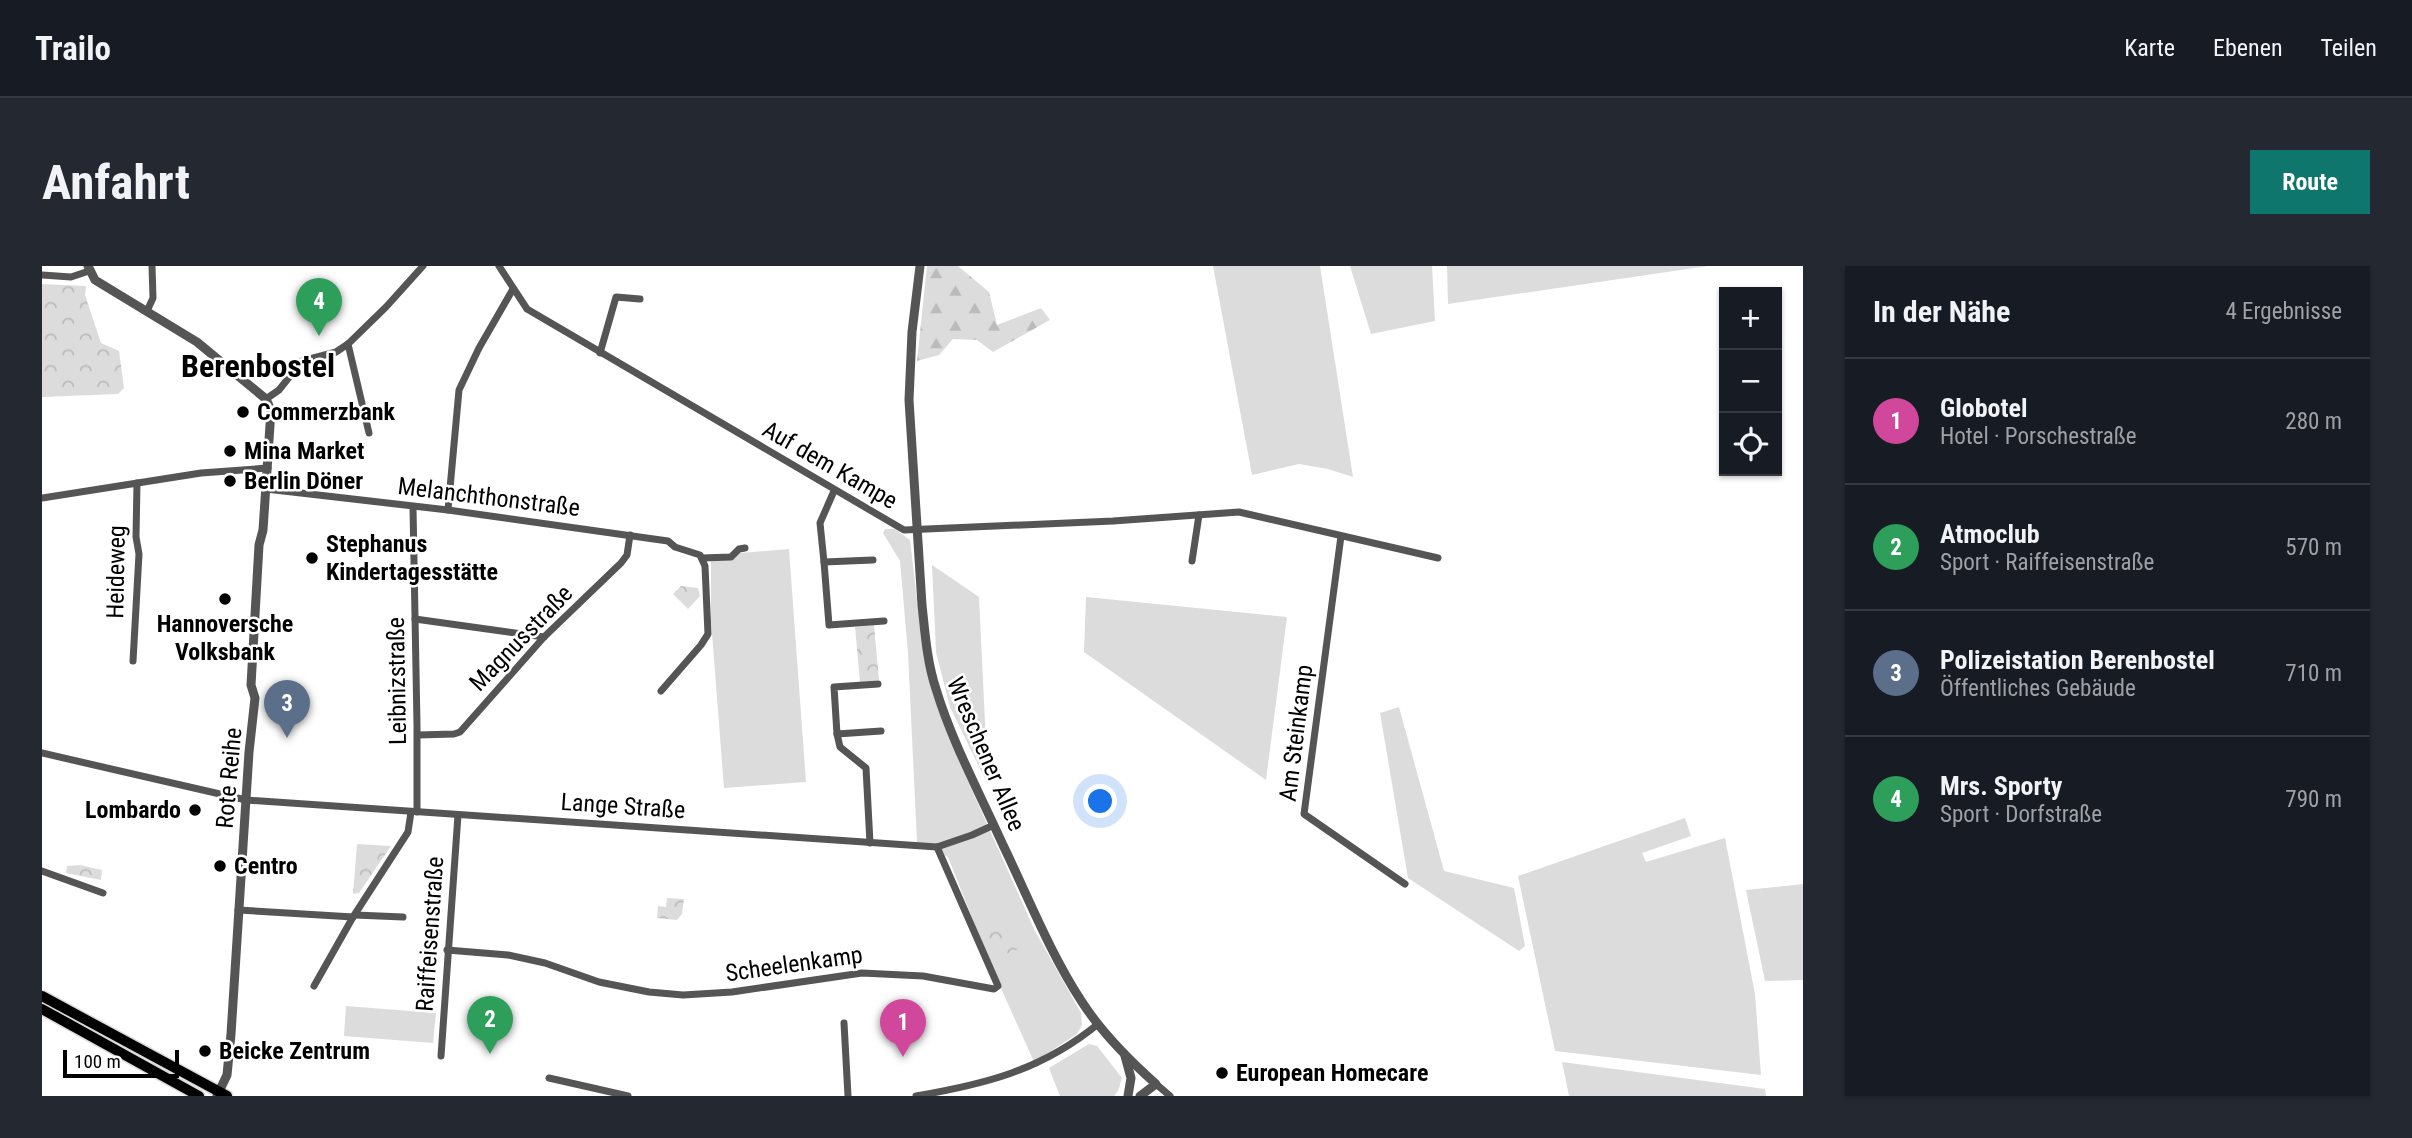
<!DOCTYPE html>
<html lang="de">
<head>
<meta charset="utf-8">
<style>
  body { margin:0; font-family:"Roboto Condensed",sans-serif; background:#242831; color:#f1f3f6 }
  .controls { position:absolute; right:21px; top:21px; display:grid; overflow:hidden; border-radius:0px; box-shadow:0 2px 5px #0004 }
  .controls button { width:63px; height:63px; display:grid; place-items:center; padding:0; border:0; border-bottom:2px solid #363941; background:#171b24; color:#f1f3f6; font:35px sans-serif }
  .scale { position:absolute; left:21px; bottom:18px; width:116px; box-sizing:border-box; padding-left:7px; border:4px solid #000; border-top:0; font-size:19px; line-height:24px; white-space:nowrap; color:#000; -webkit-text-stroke:5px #fff; paint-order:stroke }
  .you { position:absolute; left:1059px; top:536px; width:24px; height:24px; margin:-18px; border:5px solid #fff; border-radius:50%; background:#1a73e8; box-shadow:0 0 0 10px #1a73e833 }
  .badge { display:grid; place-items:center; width:46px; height:46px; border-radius:50%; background:#0f766e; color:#fff; font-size:23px; font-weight:700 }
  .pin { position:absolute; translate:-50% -58px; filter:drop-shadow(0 2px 4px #0008) }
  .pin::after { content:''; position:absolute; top:37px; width:24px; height:21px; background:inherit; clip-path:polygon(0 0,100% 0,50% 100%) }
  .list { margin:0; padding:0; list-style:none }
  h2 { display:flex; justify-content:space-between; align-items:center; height:91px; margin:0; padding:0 28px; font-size:30px }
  h2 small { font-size:23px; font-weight:400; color:#9ea1a6 }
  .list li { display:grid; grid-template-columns:46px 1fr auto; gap:21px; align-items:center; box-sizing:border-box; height:126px; padding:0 28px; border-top:2px solid #363941 }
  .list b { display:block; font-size:26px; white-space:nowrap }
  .list p { margin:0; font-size:23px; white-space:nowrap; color:#9ea1a6 }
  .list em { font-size:23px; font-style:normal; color:#9ea1a6 }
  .icon { flex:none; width:38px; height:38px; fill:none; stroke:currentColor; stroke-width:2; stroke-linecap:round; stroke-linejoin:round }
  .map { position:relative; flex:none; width:1761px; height:830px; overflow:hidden; border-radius:0px }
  header { display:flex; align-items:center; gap:42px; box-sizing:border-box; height:98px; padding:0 35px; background:#171b24; border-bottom:2px solid #363941 }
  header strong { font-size:33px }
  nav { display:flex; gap:38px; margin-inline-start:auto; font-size:24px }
  .intro { display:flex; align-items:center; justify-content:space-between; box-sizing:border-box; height:168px; padding:0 42px }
  h1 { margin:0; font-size:49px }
  .button { padding:18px 32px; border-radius:0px; background:#0f766e; color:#fff; font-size:24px; font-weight:700 }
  main { display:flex; gap:42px; padding:0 42px }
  aside { flex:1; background:#171b24; border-radius:0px; box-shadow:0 2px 5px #0004 }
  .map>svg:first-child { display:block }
  .green { fill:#dcdcdc }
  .forest { fill:url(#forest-firs) }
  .park { fill:url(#park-crowns) }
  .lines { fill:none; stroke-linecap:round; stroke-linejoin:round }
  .primary-casing { stroke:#dbdbdb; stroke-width:13 }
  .minor { stroke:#555; stroke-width:7 }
  .tertiary { stroke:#555; stroke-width:9 }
  .primary { stroke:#000; stroke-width:10 }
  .poi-dot { fill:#000; stroke:#fff; stroke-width:2.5 }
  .labels { text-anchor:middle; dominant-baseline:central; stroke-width:5; stroke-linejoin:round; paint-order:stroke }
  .poi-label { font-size:24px; font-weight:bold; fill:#000; stroke:#fff; text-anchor:start }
  .street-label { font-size:24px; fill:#000; stroke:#fff }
  .district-label { font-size:32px; font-weight:bold; fill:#000; stroke:#fff }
</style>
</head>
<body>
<header>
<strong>Trailo</strong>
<nav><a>Karte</a><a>Ebenen</a><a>Teilen</a></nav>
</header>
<div class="intro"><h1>Anfahrt</h1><a class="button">Route</a></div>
<main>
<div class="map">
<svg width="1761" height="830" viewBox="0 0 1761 830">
  <defs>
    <pattern id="forest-firs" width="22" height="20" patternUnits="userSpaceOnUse" patternTransform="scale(1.75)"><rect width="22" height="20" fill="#dcdcdc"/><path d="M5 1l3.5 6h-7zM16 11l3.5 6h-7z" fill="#bbb"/></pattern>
    <pattern id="park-crowns" width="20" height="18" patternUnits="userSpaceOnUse" patternTransform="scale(1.75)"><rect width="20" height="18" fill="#dcdcdc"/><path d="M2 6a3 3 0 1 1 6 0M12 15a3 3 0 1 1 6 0" fill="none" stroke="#bbb"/></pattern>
  </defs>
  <rect width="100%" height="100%" fill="#fff"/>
  <g class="green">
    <polygon points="1171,0 1278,0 1311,211 1286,203 1257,198 1210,209"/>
    <polygon points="1308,0 1390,0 1393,55 1329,68"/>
    <polygon points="1405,0 1666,0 1406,38"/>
    <polygon points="843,263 853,263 868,274 876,342 891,428 915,491 993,665 1039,747 1040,759 1035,768 992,796 950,702 906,591 875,576 866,387 858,295 841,267"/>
    <polygon points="747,283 764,516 682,522 669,354 669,295 698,287"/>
    <polygon points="890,299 937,331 946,519 908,441 894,386"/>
    <polygon points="1044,331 1245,351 1224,514 1042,386"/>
    <polygon points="1357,441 1402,605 1472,622 1483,680 1477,685 1366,612 1338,447"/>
    <polygon points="1643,552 1649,570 1600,587 1604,596 1683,572 1713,728 1719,809 1513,785 1476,610"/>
    <polygon points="1761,618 1761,714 1723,715 1704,624"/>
    <polygon points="304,740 394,747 391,777 302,770"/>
    <polygon points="1047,778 1055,780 1080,812 1076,825 1072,830 1018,830 1007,802"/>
    <polygon points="1520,796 1723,823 1724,830 1527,830"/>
  </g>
  <polygon class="forest" points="885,0 916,0 947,26 955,59 999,42 1008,54 951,86 935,74 911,73 897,89 875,95"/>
  <g class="park">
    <polygon points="0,18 44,20 43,29 59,77 77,85 82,122 76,128 0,131"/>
    <polygon points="639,320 656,322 658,330 646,343 631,328"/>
    <polygon points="832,359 837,414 818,416 813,361"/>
    <polygon points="315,578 349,580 317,627 311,628"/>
    <polygon points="38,599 60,604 59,614 24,607 25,600"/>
    <polygon points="625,632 642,633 640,648 635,654 615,652 616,640 624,641"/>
    <polygon points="960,649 976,683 955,692 940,658"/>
  </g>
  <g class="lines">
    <defs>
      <g id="primary">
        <polyline points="0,730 185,830"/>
        <polyline points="0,743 157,830"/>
      </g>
    </defs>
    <use href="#primary" class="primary-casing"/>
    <g class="minor">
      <polyline points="457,0 485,43 862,264 1071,255 1197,246 1396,292"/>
      <polyline points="0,9 29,11 47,5"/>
      <polyline points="105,45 111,32 110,0"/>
      <polyline points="306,78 327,167"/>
      <polyline points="558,87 574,31 598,33"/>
      <polyline points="224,133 237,124 260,95 294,86 306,78 344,41 381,0"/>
      <polyline points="224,223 406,244 626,275 633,281 658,289 663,300 666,368 659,379 619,425"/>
      <polyline points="792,225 778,257 782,296 831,294"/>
      <polyline points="0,232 159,207 226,202"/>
      <polyline points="371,241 375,459 375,546"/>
      <polyline points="406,244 417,124 437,82 471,23"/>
      <polyline points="1299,270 1262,548 1363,618"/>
      <polyline points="660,292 689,291 697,283 703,282"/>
      <polyline points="1150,295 1157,249"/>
      <polyline points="782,296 787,359 842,355"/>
      <polyline points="373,353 502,371"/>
      <polyline points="91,395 97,288 94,271 95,217"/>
      <polyline points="836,418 792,421 795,468 839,465"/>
      <polyline points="795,468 798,481 824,502 828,577"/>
      <polyline points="376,469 412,468 418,466 502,371 579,297 585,289 588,269"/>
      <polyline points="0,487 204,534 895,581 930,569 952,559"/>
      <polyline points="0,605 61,627"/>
      <polyline points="196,644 311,651"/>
      <polyline points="313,649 361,651"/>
      <polyline points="405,684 466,689 503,697 557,716 607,726 641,729 690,726 820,707 881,710 952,723 956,720 895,581"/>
      <polyline points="272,720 311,651 366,566 369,546"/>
      <polyline points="802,757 806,830"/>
      <polyline points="399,790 416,549"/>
      <polyline points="507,812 586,830"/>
      <polyline points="1114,818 1128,830"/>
      <path d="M874 830C944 818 1000 804 1056 758"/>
    </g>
    <g class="tertiary">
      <polyline points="46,0 53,14 155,76 224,133 229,144 221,264 217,279 209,419 213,432 207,486 189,768 185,809 175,830"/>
      <path d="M878 0 870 66 867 134 880 339C883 367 885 396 894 423 910 476 938 528 961 579 986 631 1008 687 1040 736 1060 767 1087 794 1114 818L1098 830"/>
      <polyline points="1083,790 1089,812 1086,830"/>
    </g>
    <use href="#primary" class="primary"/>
  </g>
  <g class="poi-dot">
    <circle cx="201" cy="146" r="7"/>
    <circle cx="188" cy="185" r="7"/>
    <circle cx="188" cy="215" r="7"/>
    <circle cx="270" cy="292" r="7"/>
    <circle cx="183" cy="333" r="7"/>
    <circle cx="153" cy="544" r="7"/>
    <circle cx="178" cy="600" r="7"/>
    <circle cx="163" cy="785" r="7"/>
    <circle cx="1180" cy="807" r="7"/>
  </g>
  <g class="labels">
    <g class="poi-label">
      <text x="215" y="146">Commerzbank</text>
      <text x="202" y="185">Mina Market</text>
      <text x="202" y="215">Berlin Döner</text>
      <text x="284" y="278">Stephanus<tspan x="284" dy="28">Kindertagesstätte</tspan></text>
      <text x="183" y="358" text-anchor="middle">Hannoversche<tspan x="183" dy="28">Volksbank</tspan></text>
      <text x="139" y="544" text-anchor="end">Lombardo</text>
      <text x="192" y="600">Centro</text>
      <text x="177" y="785">Beicke Zentrum</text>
      <text x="1194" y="807">European Homecare</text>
    </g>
    <g class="street-label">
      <text transform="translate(788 199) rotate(30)">Auf dem Kampe</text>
      <text transform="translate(447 231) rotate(7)">Melanchthonstraße</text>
      <text transform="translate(74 306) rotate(-89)">Heideweg</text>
      <text transform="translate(479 372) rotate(-46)">Magnusstraße</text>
      <text transform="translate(355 415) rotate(-91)">Leibnizstraße</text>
      <text transform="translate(1254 467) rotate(-83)">Am Steinkamp</text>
      <text transform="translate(944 488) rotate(67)">Wreschener Allee</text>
      <text transform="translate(187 512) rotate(-85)">Rote Reihe</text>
      <text transform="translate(581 540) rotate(4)">Lange Straße</text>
      <text transform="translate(388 668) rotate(-86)">Raiffeisenstraße</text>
      <text transform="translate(752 698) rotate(-8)">Scheelenkamp</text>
    </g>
    <g class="district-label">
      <text x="216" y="100">Berenbostel</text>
    </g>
  </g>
</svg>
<div class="controls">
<button>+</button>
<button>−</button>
<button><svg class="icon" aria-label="locate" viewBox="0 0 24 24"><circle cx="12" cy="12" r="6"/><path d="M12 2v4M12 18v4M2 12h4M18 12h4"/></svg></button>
</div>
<div class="scale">100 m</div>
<div class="you"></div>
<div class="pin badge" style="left:861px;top:791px;background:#d1479c">1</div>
<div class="pin badge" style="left:448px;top:788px;background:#2e9e5b">2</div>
<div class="pin badge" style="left:245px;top:472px;background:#5c6f8a">3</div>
<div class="pin badge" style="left:277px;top:70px;background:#2e9e5b">4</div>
</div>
<aside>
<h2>In der Nähe<small>4 Ergebnisse</small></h2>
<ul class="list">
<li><span class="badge" style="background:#d1479c">1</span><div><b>Globotel</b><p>Hotel · Porschestraße</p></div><em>280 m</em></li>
<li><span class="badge" style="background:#2e9e5b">2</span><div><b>Atmoclub</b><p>Sport · Raiffeisenstraße</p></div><em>570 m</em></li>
<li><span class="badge" style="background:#5c6f8a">3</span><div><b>Polizeistation Berenbostel</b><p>Öffentliches Gebäude</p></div><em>710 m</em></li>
<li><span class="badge" style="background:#2e9e5b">4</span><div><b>Mrs. Sporty</b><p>Sport · Dorfstraße</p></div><em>790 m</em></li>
</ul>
</aside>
</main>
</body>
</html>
